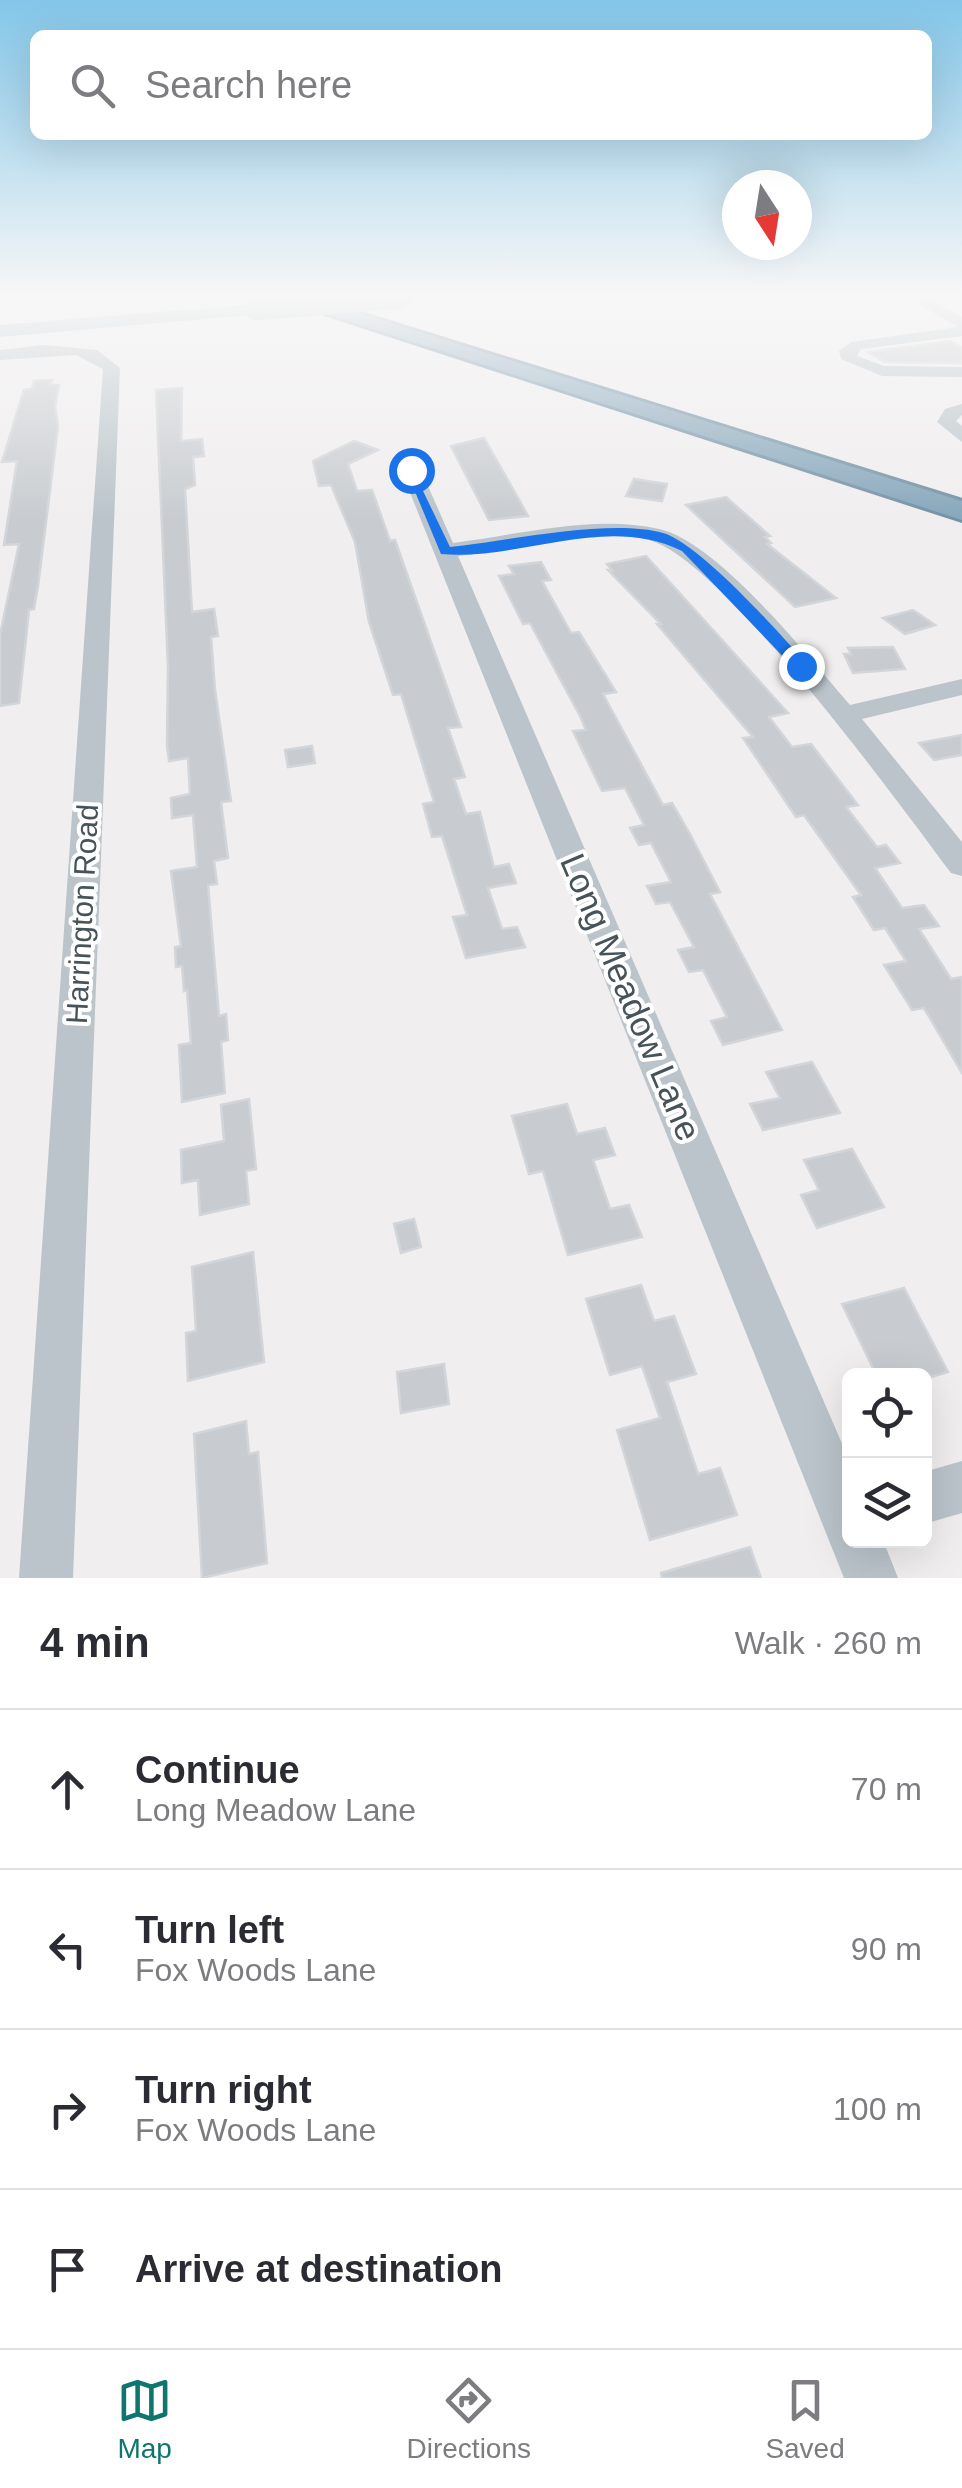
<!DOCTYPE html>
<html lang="en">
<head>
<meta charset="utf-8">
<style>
  body { margin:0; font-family:Helvetica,sans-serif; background:#f7f7f7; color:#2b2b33 }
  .controls { position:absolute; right:30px; bottom:30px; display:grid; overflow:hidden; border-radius:15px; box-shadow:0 10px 40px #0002 }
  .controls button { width:90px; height:90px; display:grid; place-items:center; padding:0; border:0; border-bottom:2px solid #e1e1e2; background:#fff; color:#2b2b33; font:50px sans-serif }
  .compass { position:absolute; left:722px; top:170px; width:90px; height:90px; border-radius:50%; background:#fff; box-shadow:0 10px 40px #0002; rotate:168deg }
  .stop { position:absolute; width:30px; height:30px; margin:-22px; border:8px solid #1a73e8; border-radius:50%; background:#fff }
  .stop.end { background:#1a73e8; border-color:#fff; box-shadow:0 2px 10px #0008 }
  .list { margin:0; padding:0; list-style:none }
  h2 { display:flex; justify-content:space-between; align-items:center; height:130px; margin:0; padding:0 40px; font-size:42px }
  h2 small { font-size:32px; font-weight:400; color:#7c7c81 }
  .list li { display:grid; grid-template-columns:65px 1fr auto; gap:30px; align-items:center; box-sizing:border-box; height:160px; padding:0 40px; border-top:2px solid #e1e1e2 }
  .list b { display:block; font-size:38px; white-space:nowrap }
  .list p { margin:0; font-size:32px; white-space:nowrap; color:#7c7c81 }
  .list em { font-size:32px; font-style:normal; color:#7c7c81 }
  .icon { flex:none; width:55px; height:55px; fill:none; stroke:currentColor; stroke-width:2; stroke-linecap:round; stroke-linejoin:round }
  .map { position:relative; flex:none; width:962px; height:1578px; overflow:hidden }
  .search { position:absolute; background:#fff; box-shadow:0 10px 40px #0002; left:30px; right:30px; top:30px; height:110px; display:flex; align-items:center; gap:25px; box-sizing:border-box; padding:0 35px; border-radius:15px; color:#7c7c81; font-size:38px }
  .sheet { height:770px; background:#fff }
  nav { display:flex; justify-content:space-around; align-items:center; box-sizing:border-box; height:140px; border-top:2px solid #e1e1e2; background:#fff; font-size:28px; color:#7c7c81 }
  nav a { display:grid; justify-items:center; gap:5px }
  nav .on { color:#0f766e }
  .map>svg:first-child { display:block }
  .building { fill:#c8ccd0; stroke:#d2d5d9; stroke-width:2.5 }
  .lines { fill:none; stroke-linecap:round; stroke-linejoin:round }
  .highway-casing { stroke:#7392a6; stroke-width:6 }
  .minor { fill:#bac4ca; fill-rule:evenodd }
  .major { fill:#aec1cc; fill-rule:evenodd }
  .highway { fill:#87a7bb; fill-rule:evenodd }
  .major-bridge { stroke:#aec1cc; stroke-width:21 }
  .route { fill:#1a73e8 }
  .labels { text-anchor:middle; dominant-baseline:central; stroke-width:8; stroke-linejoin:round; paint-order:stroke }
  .street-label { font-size:30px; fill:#47535a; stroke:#fff }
  .near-street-label { font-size:35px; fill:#47535a; stroke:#fff }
</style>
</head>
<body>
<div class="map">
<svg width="962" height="1578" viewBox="0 0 962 1578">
  <rect width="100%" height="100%" fill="#f0eeee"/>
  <g class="building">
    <polygon points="950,341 962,348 962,363 885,362 868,352"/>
    <polygon points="52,380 50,385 59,385 55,407 58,426 38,586 34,609 29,610 19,703 0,706 0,635 19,544 4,545 17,461 2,462 24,390 32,389 34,381"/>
    <polygon points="182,388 181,441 202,439 204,456 193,457 195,485 185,489 192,612 214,609 218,636 211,637 215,690 231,801 221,802 228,858 214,861 217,884 208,885 219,1016 226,1014 228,1040 221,1042 225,1093 182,1102 179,1045 191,1043 187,990 184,991 182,966 176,967 175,947 181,946 171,871 197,867 193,815 172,818 171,798 190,794 188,758 169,761 167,745 168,666 156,390"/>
    <polygon points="484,438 504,473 528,516 489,520 451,446"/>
    <polygon points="354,441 378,450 348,464 357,491 372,490 390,541 395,540 461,727 448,728 465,777 454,779 466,814 480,812 494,867 509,864 516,883 488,888 502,929 517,927 525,947 466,958 453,917 467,915 442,836 432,837 423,804 434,802 401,694 393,695 369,622 355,542 331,485 319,486 313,461"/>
    <polygon points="634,479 667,484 662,501 626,496"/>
    <polygon points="726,497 770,536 765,537 771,543 767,544 836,598 795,607 686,505"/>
    <polygon points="646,556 788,713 769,717 792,747 811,744 858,805 846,807 877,847 886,845 900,863 875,868 902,908 924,905 939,926 919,929 951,979 962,977 962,1073 924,1008 912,1010 884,965 906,961 885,928 874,930 853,897 861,895 804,815 796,817 743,738 753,737 657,624 661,624 608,570 612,570 607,564"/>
    <polygon points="541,562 551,580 542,581 571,633 579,632 616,692 603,694 663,805 672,803 690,834 720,892 710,894 782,1030 723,1045 711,1021 727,1017 703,970 689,972 678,950 694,947 670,902 656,904 647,886 671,882 651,843 639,845 630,828 644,825 625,788 602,791 573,731 586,730 580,716 530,623 523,624 499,576 514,574 509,566"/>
    <polygon points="913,610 935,625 905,634 883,618"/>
    <polygon points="893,647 905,669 853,673 844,654 851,654 848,648"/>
    <polygon points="962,735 962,755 934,760 919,743"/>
    <polygon points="312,746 315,763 288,767 285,750"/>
    <polygon points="812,1062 840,1113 763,1130 750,1104 780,1098 766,1072"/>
    <polygon points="249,1099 256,1169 246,1171 249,1204 200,1215 198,1180 182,1183 181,1150 224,1141 221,1105"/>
    <polygon points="567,1104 577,1134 605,1128 615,1155 593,1160 610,1209 629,1205 642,1237 568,1255 543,1171 529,1174 512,1116"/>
    <polygon points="852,1149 884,1207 817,1228 801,1195 819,1190 804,1160"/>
    <polygon points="414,1219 421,1247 401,1253 394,1224"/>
    <polygon points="253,1252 264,1362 188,1381 186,1333 196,1331 192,1267"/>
    <polygon points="641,1285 654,1321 674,1316 696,1374 667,1382 698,1474 720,1468 737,1515 650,1540 617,1430 660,1418 642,1366 610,1375 586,1299"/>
    <polygon points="904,1288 948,1372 924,1379 877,1376 842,1304"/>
    <polygon points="444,1364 449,1404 401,1413 397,1372"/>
    <polygon points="246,1421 249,1454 258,1452 267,1563 202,1578 194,1434"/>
    <polygon points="750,1547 761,1578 662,1578 661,1573"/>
  </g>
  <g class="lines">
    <defs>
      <polygon id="highway" points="278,298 310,298 962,501 962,520"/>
    </defs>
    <use href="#highway" class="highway-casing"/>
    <g class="minor">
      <polygon points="908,298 927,298 962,317 962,336 861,349 857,356 884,366 962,367 962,377 882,376 841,359 839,351 851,342 958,327"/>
      <polygon points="44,345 97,350 120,368 73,1578 19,1578 103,369 76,355 0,360 0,350"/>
      <polygon points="962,404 962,415 956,421 962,426 962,442 937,422 945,409"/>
      <path d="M411 464 421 470 453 543C519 535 593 514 659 529 717 541 810 659 850 705L962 679V695L862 719 962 842V876L951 873C900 805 722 559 649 540 590 525 517 549 458 556L850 1462V1540H883L898 1578H844L401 470Z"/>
      <polygon points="962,1461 962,1513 924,1524 924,1472"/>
    </g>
    <polygon class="major" points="256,304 265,310 263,314 0,337 0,325"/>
    <use href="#highway" class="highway"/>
    <polyline class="major-bridge" points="256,310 401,298"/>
  </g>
  <linearGradient id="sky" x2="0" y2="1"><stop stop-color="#83c6e8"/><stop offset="0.57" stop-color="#f8f7f7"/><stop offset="1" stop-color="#f8f7f7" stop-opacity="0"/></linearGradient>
  <rect width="962" height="519" fill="url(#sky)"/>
  <path class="route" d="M411 466 450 547C507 541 610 518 663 533 699 543 782 635 808 666L796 670 682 551C606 513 521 561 441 554L406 470Z"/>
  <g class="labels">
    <g class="street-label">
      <text transform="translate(82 914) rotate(-87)">Harrington Road</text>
    </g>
    <g class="near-street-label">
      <text transform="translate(631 997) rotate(67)">Long Meadow Lane</text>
    </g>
  </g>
</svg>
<div class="controls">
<button><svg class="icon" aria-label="locate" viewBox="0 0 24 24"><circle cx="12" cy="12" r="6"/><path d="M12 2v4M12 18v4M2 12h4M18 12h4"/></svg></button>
<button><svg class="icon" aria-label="layers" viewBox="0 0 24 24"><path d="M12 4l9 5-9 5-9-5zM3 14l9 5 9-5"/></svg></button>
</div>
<svg class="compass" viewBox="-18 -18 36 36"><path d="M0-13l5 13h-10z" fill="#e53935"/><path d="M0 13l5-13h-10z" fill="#7c7c81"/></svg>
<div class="stop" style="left:411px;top:470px"></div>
<div class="stop end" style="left:801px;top:666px"></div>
<div class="search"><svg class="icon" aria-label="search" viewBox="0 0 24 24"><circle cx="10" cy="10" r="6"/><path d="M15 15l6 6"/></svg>Search here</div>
</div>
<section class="sheet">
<h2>4 min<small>Walk · 260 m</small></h2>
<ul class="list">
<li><svg class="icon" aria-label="ahead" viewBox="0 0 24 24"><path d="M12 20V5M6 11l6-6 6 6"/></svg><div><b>Continue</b><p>Long Meadow Lane</p></div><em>70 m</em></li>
<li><svg class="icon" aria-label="left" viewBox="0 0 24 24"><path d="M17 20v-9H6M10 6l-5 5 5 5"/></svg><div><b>Turn left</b><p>Fox Woods Lane</p></div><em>90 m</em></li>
<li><svg class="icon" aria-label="right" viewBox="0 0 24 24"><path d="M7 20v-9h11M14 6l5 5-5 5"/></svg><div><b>Turn right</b><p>Fox Woods Lane</p></div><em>100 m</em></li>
<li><svg class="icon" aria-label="arrive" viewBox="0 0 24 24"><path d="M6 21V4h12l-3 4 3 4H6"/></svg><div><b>Arrive at destination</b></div></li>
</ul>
</section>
<nav>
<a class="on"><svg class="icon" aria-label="map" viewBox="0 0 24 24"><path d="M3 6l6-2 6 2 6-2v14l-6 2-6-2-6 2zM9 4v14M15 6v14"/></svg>Map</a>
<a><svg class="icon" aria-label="directions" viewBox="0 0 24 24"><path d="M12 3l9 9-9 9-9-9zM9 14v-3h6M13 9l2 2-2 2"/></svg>Directions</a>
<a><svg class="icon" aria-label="saved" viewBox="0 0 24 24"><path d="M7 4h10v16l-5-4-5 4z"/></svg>Saved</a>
</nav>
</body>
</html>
